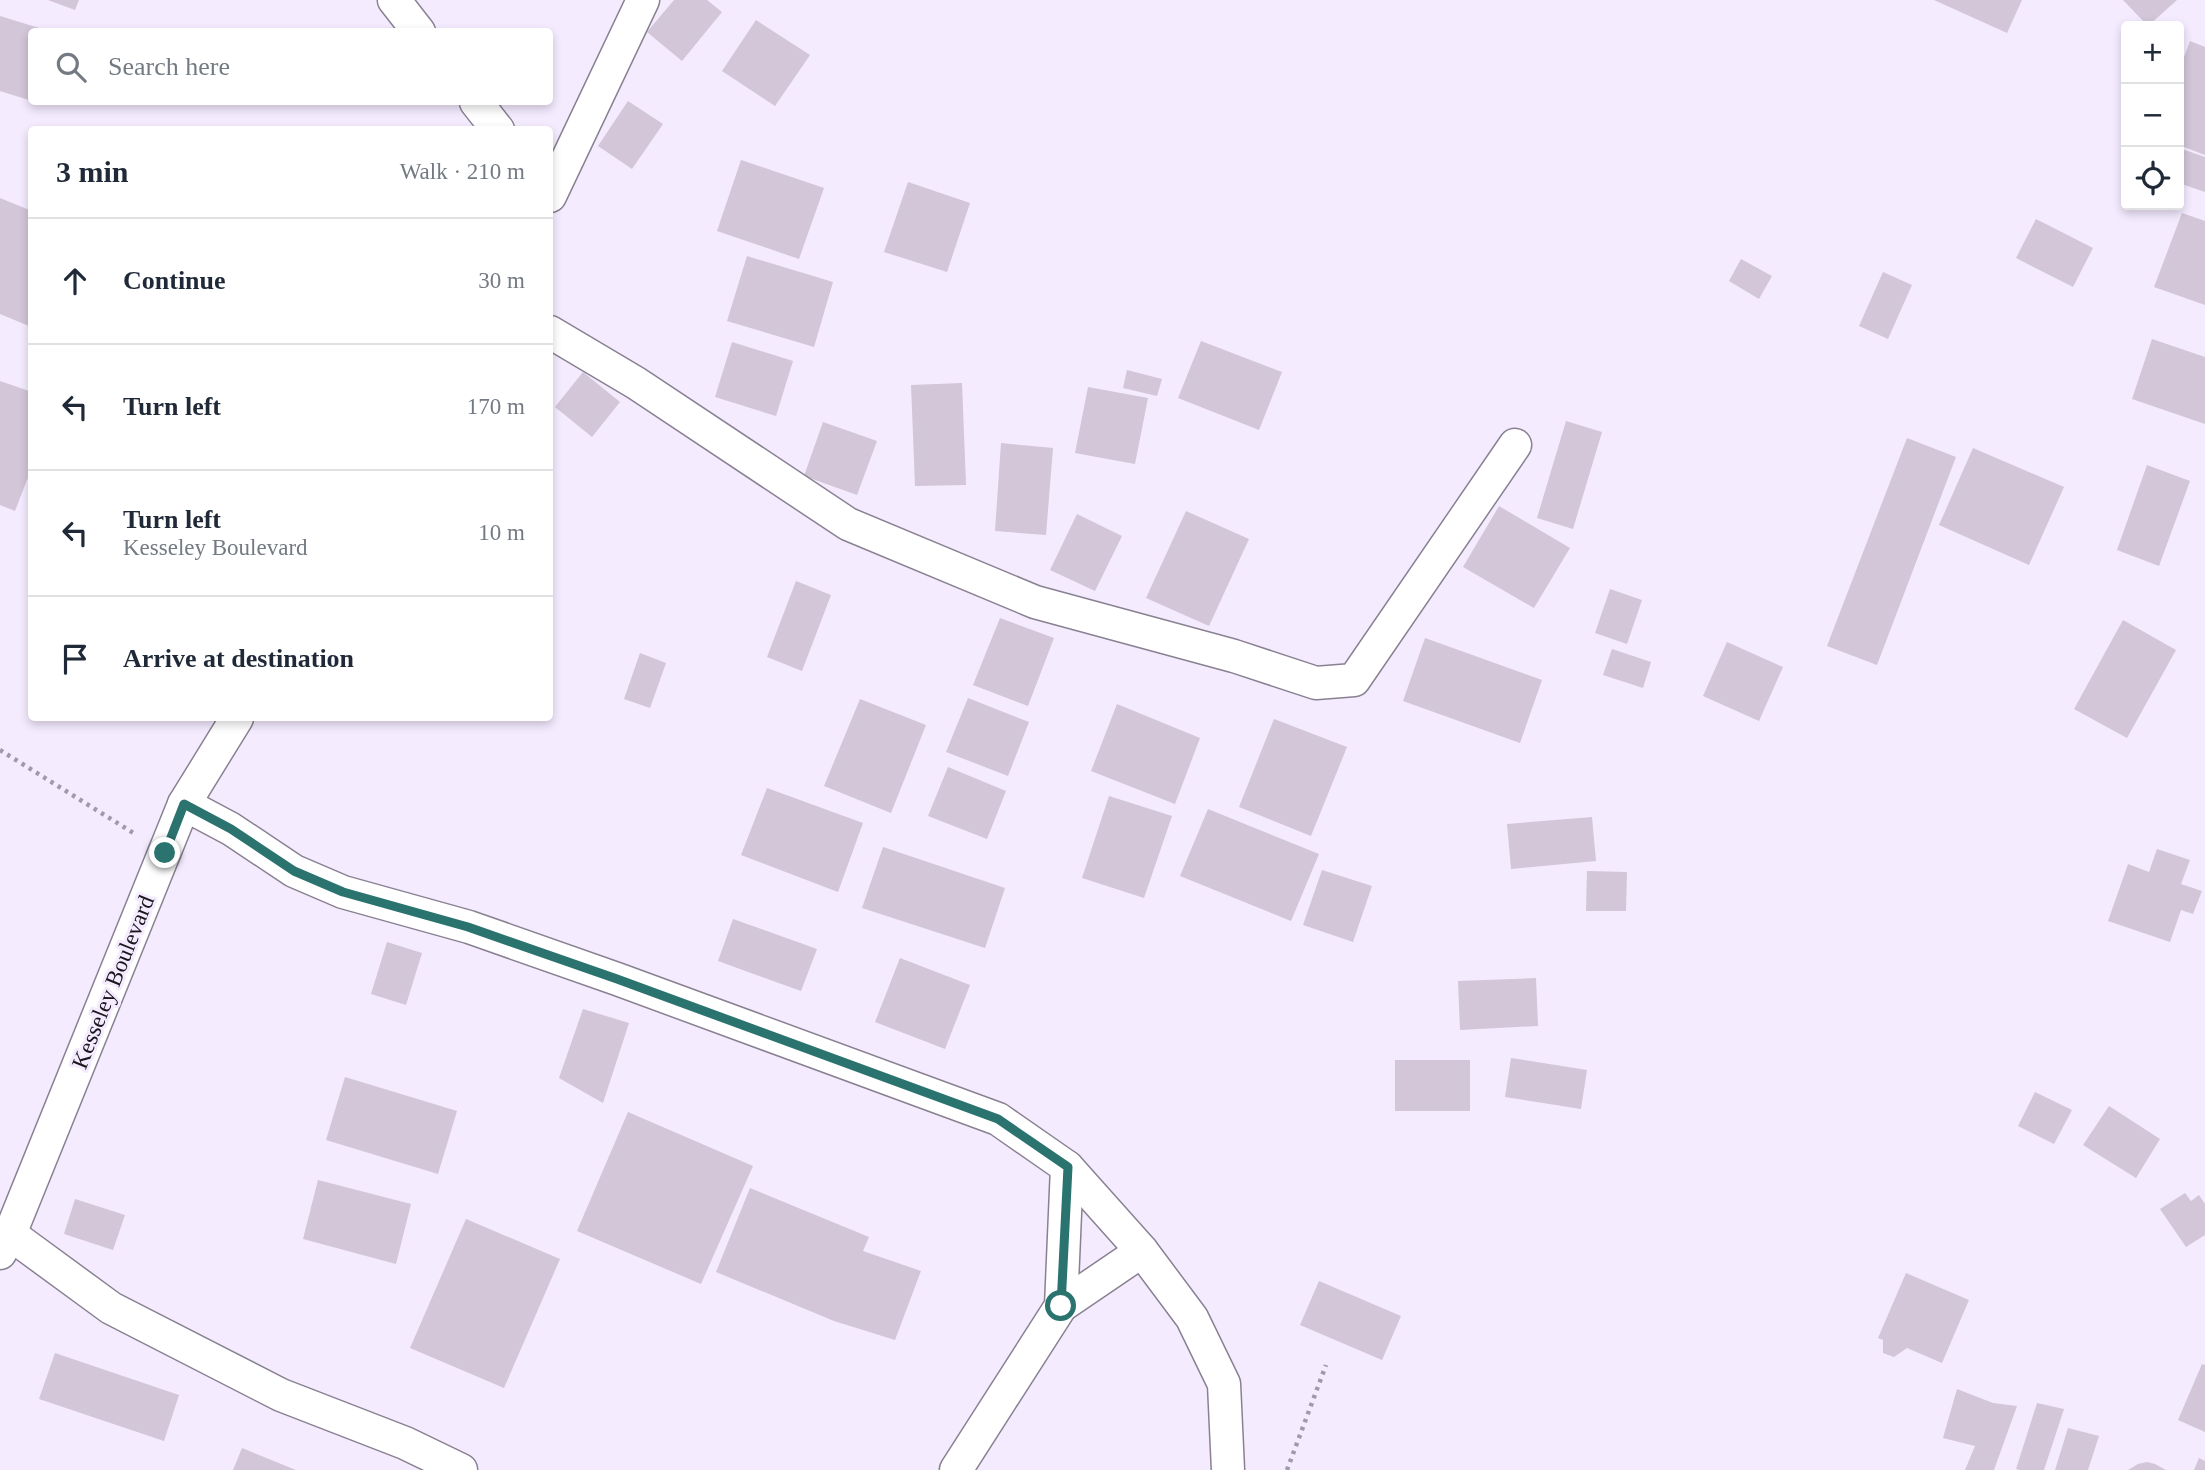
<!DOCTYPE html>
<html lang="en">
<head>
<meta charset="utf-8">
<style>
  body { margin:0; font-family:Georgia,serif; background:#f6f6f7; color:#1f2937 }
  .controls { position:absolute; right:21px; top:21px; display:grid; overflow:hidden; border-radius:7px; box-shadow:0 4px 10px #0003 }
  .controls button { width:63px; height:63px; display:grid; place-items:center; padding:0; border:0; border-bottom:2px solid #e0e1e3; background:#fff; color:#1f2937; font:35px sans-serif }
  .stop { position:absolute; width:21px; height:21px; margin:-16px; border:5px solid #2a736f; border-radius:50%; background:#fff }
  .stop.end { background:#2a736f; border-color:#fff; box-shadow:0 2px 7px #0008 }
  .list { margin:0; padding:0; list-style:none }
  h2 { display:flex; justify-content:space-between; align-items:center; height:91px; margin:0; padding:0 28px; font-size:30px }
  h2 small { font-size:23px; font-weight:400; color:#747a83 }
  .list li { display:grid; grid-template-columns:46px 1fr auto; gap:21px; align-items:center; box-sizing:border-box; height:126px; padding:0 28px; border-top:2px solid #e0e1e3 }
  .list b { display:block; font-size:26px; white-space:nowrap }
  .list p { margin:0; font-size:23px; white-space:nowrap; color:#747a83 }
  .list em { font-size:23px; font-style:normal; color:#747a83 }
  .icon { flex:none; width:38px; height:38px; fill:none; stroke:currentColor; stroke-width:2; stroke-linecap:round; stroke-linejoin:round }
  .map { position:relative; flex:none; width:2205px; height:1470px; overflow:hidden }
  .search { position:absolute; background:#fff; box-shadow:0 4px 10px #0003; left:28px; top:28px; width:525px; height:77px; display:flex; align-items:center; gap:18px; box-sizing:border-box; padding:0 24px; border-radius:7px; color:#747a83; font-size:26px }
  .panel { position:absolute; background:#fff; box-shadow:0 4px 10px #0003; left:28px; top:126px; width:525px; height:595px; border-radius:7px }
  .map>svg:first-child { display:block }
  .building { fill:#d2c6d8 }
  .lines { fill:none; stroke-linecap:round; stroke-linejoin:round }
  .street-casing { stroke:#898192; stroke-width:35 }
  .path { stroke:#a09aa8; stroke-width:4.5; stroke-dasharray:3.5 5; stroke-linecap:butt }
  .street { stroke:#fff; stroke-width:32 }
  .route { stroke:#2a736f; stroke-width:9 }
  .labels { text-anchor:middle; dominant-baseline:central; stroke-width:6; stroke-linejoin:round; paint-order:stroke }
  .street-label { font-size:23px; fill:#19161c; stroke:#f4ebff }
</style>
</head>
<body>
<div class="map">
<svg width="2205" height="1470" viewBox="0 0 2205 1470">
  <rect width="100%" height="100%" fill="#f4ebff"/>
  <g class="building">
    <polygon points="48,0 79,0 75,10"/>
    <polygon points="674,0 707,0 722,12 682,61 647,32"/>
    <polygon points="1934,0 2022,0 2007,33"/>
    <polygon points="2123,0 2177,0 2148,26"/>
    <polygon points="0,16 49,31 32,32 32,101 0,91"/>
    <polygon points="756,20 810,55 775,106 722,71"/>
    <polygon points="2190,41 2205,47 2205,155 2179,145 2179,71"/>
    <polygon points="628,101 663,124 632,169 598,146"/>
    <polygon points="2179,148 2205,157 2205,192 2179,183"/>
    <polygon points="741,160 824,188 799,259 717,231"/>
    <polygon points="908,182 970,203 947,272 884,252"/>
    <polygon points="0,198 32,211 32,319 29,326 0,314"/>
    <polygon points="2182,213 2205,221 2205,305 2154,287"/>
    <polygon points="2036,219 2093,248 2073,287 2016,258"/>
    <polygon points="747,256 833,282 814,347 727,321"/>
    <polygon points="1741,259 1772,276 1759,299 1729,281"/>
    <polygon points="1883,272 1912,285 1888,339 1859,326"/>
    <polygon points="2152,339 2205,357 2205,424 2132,399"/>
    <polygon points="1201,341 1282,372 1259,430 1178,398"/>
    <polygon points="732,342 793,361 776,416 715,397"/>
    <polygon points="1127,370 1162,379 1157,396 1123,388"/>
    <polygon points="583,372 620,402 592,437 555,407"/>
    <polygon points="0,381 32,392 32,467 15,511 0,505"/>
    <polygon points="962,383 966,485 915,486 911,385"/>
    <polygon points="1088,387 1148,398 1135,464 1075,453"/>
    <polygon points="1566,421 1602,432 1573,529 1537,518"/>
    <polygon points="823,422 877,441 857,495 804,476"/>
    <polygon points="1907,438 1956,457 1877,665 1827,646"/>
    <polygon points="1001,443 1053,448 1046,535 995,531"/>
    <polygon points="1973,448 2064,487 2029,565 1939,525"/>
    <polygon points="2147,465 2190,481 2159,566 2117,550"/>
    <polygon points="1499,506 1570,548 1534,608 1463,567"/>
    <polygon points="1186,511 1249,539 1209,626 1146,598"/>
    <polygon points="1077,514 1122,536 1095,591 1050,570"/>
    <polygon points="796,581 831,595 802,671 767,657"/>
    <polygon points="1610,589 1642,600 1627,644 1595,633"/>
    <polygon points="1000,618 1054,638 1028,706 973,685"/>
    <polygon points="2123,620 2176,650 2127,738 2074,709"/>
    <polygon points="1425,638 1542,680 1520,743 1403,701"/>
    <polygon points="1727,642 1783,667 1759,721 1703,696"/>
    <polygon points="1612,649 1651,662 1643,688 1603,675"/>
    <polygon points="640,653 666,663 650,708 624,699"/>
    <polygon points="968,698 1029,722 1008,776 946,752"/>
    <polygon points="860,699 926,725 891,813 824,786"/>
    <polygon points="1117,704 1200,738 1175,804 1091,771"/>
    <polygon points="1274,719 1347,747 1311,836 1239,807"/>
    <polygon points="948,767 1006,791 987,839 928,816"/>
    <polygon points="767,788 863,823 838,892 741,855"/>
    <polygon points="1109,796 1172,816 1144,898 1082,878"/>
    <polygon points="1208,809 1319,854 1291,921 1180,876"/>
    <polygon points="1592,817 1596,861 1511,869 1507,824"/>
    <polygon points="883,847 1005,888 985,948 862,908"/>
    <polygon points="2157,849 2190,860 2181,884 2202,891 2193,914 2181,910 2170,942 2108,921 2128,864 2149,872"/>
    <polygon points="1322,870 1372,886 1353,942 1303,925"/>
    <polygon points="1587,871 1627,872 1626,911 1586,911"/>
    <polygon points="733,919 817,949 801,991 718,961"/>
    <polygon points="387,942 422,953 406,1005 371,994"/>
    <polygon points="900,958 970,985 945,1049 875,1022"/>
    <polygon points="1536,978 1538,1026 1460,1030 1458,981"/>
    <polygon points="583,1009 629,1023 603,1103 559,1078"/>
    <polygon points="1511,1058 1587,1070 1581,1109 1505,1097"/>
    <rect x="1395" y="1060" width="75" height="51"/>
    <polygon points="345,1077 457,1111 438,1174 326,1140"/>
    <polygon points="2035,1092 2072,1110 2054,1144 2018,1126"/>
    <polygon points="2109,1106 2160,1139 2136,1178 2083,1145"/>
    <polygon points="628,1112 753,1166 701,1284 577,1231"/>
    <polygon points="318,1180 411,1204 396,1264 303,1239"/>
    <polygon points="750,1188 869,1237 863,1251 921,1271 895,1340 834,1321 716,1272"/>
    <polygon points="2185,1193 2191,1201 2199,1195 2205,1204 2205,1235 2186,1247 2160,1209"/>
    <polygon points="75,1199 125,1215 113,1250 64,1234"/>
    <polygon points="466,1219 560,1259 504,1388 410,1348"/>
    <polygon points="1906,1273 1969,1300 1942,1363 1907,1348 1894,1357 1883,1353 1883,1340 1878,1338"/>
    <polygon points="1319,1281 1401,1316 1382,1360 1300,1325"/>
    <polygon points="55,1353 179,1395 164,1441 39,1399"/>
    <polygon points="2202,1364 2205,1365 2205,1432 2178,1420"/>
    <polygon points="1957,1389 1993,1403 2017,1406 1994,1470 1965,1470 1975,1446 1943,1438"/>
    <polygon points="2037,1403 2064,1409 2044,1470 2020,1470 2016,1469"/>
    <polygon points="2068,1428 2099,1436 2088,1470 2055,1470"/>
    <polygon points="242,1448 296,1470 233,1470"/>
    <polygon points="2199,1458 2205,1461 2205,1470 2194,1470"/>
    <polygon points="2147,1462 2155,1464 2166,1470 2128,1470 2138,1464"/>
  </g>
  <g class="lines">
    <defs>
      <g id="street">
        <polyline points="394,0 419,32"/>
        <polyline points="476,102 498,130"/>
        <polyline points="550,196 643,0"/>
        <polyline points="550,332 636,383 848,524 1035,602 1234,656 1316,683 1354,680 1515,445"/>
        <polyline points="184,804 231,829 294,871 343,892 469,927 617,979 998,1119 1067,1167 1142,1251 1192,1318 1224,1384 1228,1470"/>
        <polyline points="10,1234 111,1308 281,1395 405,1443 461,1470"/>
        <polyline points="0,1253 10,1234 184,804 237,718"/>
        <polyline points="1061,1306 1142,1251"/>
        <polyline points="956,1470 1061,1306 1067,1167"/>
      </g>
    </defs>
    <use href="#street" class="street-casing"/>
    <g class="path">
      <polyline points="0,750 135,834"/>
      <polyline points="1287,1470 1326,1365"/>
    </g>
    <use href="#street" class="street"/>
  </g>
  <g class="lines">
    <polyline class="route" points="165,853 184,804 231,829 294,871 343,892 468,927 617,979 998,1119 1068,1167 1061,1306"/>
  </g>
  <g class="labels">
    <g class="street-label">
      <text transform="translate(113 982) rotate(-68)">Kesseley Boulevard</text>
    </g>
  </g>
</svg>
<div class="controls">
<button>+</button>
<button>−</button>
<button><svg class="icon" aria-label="locate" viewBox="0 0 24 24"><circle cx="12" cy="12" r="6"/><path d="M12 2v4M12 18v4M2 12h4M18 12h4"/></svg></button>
</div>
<div class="stop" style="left:1061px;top:1306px"></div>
<div class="stop end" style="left:165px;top:853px"></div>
<div class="search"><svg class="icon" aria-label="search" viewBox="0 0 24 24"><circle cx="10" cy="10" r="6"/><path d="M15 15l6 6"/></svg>Search here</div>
<section class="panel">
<h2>3 min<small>Walk · 210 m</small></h2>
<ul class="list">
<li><svg class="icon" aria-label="ahead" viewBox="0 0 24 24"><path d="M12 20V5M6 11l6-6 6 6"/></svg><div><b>Continue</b></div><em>30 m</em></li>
<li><svg class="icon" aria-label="left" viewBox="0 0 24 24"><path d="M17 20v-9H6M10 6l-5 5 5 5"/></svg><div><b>Turn left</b></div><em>170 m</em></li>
<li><svg class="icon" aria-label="left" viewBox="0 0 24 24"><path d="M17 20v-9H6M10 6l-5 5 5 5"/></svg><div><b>Turn left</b><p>Kesseley Boulevard</p></div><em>10 m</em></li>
<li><svg class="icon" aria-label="arrive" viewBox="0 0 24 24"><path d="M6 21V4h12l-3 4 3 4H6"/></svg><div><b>Arrive at destination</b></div></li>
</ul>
</section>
</div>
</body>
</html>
